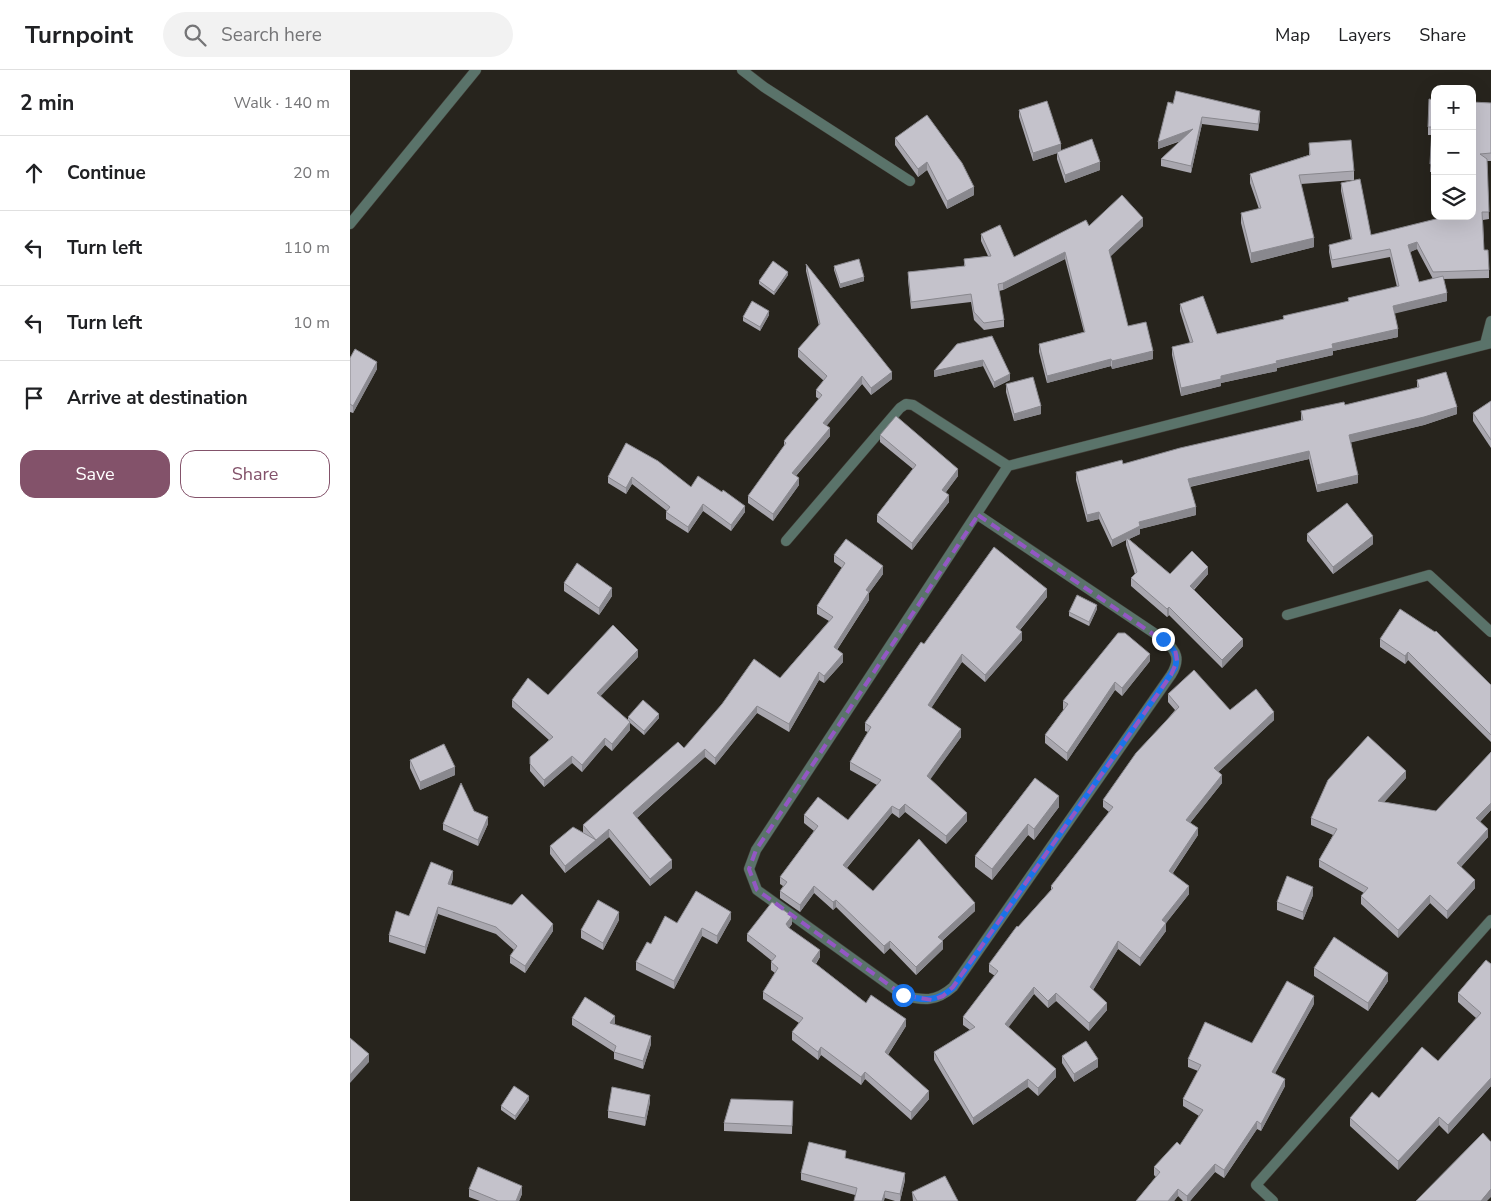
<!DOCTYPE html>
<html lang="en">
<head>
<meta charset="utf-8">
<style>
  body { margin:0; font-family:"Nunito Sans",sans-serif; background:#f2f2f2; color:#202124 }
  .controls { position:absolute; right:15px; top:15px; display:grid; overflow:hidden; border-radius:10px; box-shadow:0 5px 20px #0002 }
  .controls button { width:45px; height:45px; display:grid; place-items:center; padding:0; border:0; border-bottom:1px solid #e0e0e0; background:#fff; color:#202124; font:25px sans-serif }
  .stop { position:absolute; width:15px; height:15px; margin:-11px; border:4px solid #1a73e8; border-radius:50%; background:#fff }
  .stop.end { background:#1a73e8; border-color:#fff; box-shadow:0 1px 5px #0008 }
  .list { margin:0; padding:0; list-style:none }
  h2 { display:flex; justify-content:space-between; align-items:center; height:65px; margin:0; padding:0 20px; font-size:21px }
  h2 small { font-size:16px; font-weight:400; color:#757577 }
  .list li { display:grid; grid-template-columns:32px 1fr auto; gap:15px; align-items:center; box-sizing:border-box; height:75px; padding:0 20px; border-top:1px solid #e0e0e0 }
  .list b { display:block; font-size:19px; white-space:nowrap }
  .list em { font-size:16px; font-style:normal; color:#757577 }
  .actions { display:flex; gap:10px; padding:15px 20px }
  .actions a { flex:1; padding:11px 0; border:1px solid #83526a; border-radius:15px; text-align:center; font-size:18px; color:#83526a }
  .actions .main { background:#83526a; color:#fff }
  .icon { flex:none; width:28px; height:28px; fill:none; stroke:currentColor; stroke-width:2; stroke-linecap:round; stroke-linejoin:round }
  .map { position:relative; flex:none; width:1141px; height:1131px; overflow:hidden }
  header { display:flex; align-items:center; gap:30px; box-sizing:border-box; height:70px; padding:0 25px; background:#fff; border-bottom:1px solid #e0e0e0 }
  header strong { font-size:24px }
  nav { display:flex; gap:28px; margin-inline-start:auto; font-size:18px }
  .search { width:350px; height:45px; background:#f2f2f2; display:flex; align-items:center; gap:12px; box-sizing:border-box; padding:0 18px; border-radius:28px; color:#757577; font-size:19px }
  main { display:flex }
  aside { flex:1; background:#fff }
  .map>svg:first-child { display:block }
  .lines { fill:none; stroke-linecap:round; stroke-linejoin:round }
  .street-casing { stroke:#44413a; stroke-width:11 }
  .street { stroke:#5a736a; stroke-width:10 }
  .wall { fill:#a9a7af; fill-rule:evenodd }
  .shaded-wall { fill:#89888e }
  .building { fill:#c4c2cb; stroke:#89888e }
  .route { stroke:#1a73e8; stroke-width:6 }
  .marked { fill:none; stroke:#9357c4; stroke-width:4; stroke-dasharray:10 6; stroke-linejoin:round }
</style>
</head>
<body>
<header>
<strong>Turnpoint</strong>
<div class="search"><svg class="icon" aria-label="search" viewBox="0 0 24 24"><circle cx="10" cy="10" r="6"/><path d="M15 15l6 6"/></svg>Search here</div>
<nav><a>Map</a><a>Layers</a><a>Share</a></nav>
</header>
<main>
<aside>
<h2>2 min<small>Walk · 140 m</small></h2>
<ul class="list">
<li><svg class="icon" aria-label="ahead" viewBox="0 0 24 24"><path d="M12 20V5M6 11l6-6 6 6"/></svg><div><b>Continue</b></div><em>20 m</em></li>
<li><svg class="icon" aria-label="left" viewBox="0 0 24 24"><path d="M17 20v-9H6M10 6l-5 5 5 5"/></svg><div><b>Turn left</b></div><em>110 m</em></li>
<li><svg class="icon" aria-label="left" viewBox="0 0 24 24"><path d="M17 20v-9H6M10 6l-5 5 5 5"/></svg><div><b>Turn left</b></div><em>10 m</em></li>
<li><svg class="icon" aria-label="arrive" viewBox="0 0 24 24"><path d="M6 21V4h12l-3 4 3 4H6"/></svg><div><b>Arrive at destination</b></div></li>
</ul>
<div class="actions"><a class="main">Save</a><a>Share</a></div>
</aside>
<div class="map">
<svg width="1141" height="1131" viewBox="0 0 1141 1131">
  <rect width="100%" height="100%" fill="#27241d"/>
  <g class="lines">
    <defs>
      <g id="street">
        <polyline points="392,0 414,17 560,111"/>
        <polyline points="0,154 126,0"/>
        <polyline points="1135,274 1141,251"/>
        <path d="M628 445 813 569C827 581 831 589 821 605L603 917C586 932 573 931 553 925L407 820 399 799 406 780 658 396 1141 273"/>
        <polyline points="436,471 550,338 556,334 563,335 658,396"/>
        <polyline points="937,545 1079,505 1141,562"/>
        <polyline points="923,1131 906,1115 1141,850"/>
      </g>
    </defs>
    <use href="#street" class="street-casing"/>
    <use href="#street" class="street"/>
  </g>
  <g class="wall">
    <polygon points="1085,30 1085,102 1080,102 1082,65 1078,65 1078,57"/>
    <polygon points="818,32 910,48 908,61 852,54 841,103 811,96 811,89 831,71 808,79"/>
    <path d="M1122 32 1141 33V91H1137L1139 149 1133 150 1134 180 1139 200V208L1093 209 1097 231 1044 243 1048 267 983 281V285L927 298V301L871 313V316L831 326 822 285V277L840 273 830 241V234L867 264 933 249V246L998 232V228L1047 217 1040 187 982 198 979 182V175L1001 170 991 121V113L1021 165 1122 146ZM1067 179 1083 209 1069 212 1060 182Z"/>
    <polygon points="669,40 711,80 750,100 715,113 707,89 707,83 683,91 669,47"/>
    <polygon points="545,68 624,125 597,139 577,100 568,107 545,75"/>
    <polygon points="959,73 1004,101 1004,110 951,114 964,177 901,193 891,153 891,143 909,139 900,113 900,104 959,85"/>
    <polygon points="739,156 793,156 760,186 778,256 803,289 762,299 761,296 697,313 689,282 689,274 734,262 715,189 653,220 649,221 654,250 654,257 634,260 624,250 621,232 561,239 558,210 558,202 614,196 614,189 638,186 631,171 631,164 664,187"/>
    <polygon points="456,194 542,309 521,325 512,314 476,356 480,366 446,406 449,415 423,451 398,433 398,426 434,377 434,371 469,329 466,327 466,320 474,311 448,287 448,279 469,256 456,201"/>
    <polygon points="484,196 514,211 490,218 484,200"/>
    <polygon points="438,205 424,225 409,214 409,211"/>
    <polygon points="419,245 410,261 393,251 393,247"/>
    <polygon points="642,266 660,310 644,318 633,296 584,307"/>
    <polygon points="0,288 27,299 3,343 0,342"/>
    <polygon points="1067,310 1107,344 1074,355 1001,372 1008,413 967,422 959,389 840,417 846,445 790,459 790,464 779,469 820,504 858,504 844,520 893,576 872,598 819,545 817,547 781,516 781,508 785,504 776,475 776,470 762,477 749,449 737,452 726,410 726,402 773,394 951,351 951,341 995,335 1067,318"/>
    <polygon points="656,314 691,344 664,351 656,322"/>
    <polygon points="1141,331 1141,378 1123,351 1123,343"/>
    <polygon points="530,365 608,406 596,422 599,432 562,480 527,452 527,445 563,399 530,372"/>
    <polygon points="276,373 341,417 395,442 381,461 353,441 338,463 316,449 316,442 317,441 282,414 276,424 258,413 258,407"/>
    <polygon points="957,464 1023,474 983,504 957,471"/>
    <polygon points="484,485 533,504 519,523 519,530 487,580 493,592 474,613 469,610 439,662 407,643 365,695 355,687 287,748 322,798 300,816 259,767 215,803 200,784 200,776 233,763 233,755 334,678 430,608 479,551 467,544 467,536 492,498 484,492"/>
    <polygon points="214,513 262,526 249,545 214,521"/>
    <polygon points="697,527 670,560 672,570 635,612 612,592 581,638 611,667 580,709 617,751 596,774 555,742 549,748 542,743 497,798 523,821 625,841 592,871 593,879 566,905 540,878 534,884 486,837 483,840 464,823 450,842 430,828 430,821 433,816 430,814 430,807 464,761 454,753 454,745 498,750 527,715 500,700 500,692 518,662 515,661 515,653 574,574"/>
    <polygon points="747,539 739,556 719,546 719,542"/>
    <polygon points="1030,569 1141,615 1141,672 1058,590 1055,594 1030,577"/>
    <polygon points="288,587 250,626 278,650 278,647 309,648 294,665 280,653 280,660 262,681 255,675 232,702 222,693 194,717 180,701 180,687 199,670 162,637 162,630 198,625"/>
    <polygon points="800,591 772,626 765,620 717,691 695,673 695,665 714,639 713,639 713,631"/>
    <polygon points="818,624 880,640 924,650 868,702 872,713 840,753 848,765 823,803 839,824 816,853 816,861 790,896 768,879 743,920 757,940 739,961 706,931 698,938 684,924 658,957 706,1007 688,1026 678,1017 623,1055 584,990 584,982 620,960 613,955 613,947 645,906 639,902 639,894 668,857 701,820 701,816 759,742 753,737 753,730 825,640 818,632"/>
    <polygon points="60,690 105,705 70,720 60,698"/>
    <polygon points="685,708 709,737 684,770 678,765 642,810 625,797 625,786"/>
    <polygon points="1056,708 1034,732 1086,741 1141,740 1130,752 1138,767 1111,797 1125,818 1097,849 1080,833 1048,868 1011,834 1011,826 1014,823 969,797 969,790 983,765 961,755 961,748"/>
    <polygon points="93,754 138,754 128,776 93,760"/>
    <polygon points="103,808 101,815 203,861 175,903 160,893 160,886 164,880 146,864 88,844 75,884 39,872 39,865 59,846"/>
    <polygon points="963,825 953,850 927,840 927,832"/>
    <polygon points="381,849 367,874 352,866 324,919 286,900 286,892 301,874 327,853"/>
    <polygon points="269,850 253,880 231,868 231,860"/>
    <polygon points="442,854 439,858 470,887 466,894 516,933 556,956 538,985 579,1029 561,1050 515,1009 511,1015 471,985 468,990 442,970 442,962 449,953 413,929 413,922 425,903 421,900 421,892 422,891 397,871 397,864"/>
    <polygon points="1136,890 1141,1016 1098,1064 1089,1055 1048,1100 1000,1056 1000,1048 1029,1028 1088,991 1126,948 1108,932 1108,923"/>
    <polygon points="964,898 1038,911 1018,941 964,906"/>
    <polygon points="964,934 925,1003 935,1016 911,1061 907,1059 874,1108 865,1102 840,1131 833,1131 828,1126 824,1131 786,1131 806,1107 804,1105 804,1097 830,1075 849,1046 833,1036 833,1029 848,1001 838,997 838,989 902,973"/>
    <polygon points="222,948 265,953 264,954 301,974 293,999 264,989 264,982 222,955"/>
    <polygon points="712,986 748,997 724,1012 712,993"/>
    <polygon points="179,1030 165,1050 151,1040 151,1036"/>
    <polygon points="443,1031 442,1064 374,1061 374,1053"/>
    <polygon points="300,1032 295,1056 258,1048 258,1041"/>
    <polygon points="496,1088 555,1110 550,1131 545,1131 535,1128 505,1125 451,1110 451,1103"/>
    <polygon points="119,1119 172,1124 169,1131 130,1131 119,1127"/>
    <polygon points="562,1122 608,1131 563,1131"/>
  </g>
  <g class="shaded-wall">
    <polygon points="910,41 910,48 908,61 908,54"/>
    <polygon points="852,47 852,54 841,103 841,96"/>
    <polygon points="843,59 843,66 808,79 808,72"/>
    <polygon points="711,74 711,82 683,91 683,83"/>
    <polygon points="577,92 577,100 568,107 568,99"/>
    <polygon points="750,92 750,100 715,113 715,105"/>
    <polygon points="624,117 624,125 597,139 597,131"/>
    <polygon points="793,148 793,156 759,188 759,180"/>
    <polygon points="964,168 964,177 901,193 901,183"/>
    <polygon points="1067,172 1067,179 1058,183 1058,175"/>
    <polygon points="715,182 715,189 653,220 653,213"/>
    <polygon points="438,202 438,205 424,225 424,222"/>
    <polygon points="514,207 514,211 490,218 490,214"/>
    <polygon points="1097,223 1097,231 1043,244 1043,236"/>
    <polygon points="419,241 419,245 410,261 410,257"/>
    <polygon points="1048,259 1048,267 983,281 983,285 927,298 927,301 871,313 871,316 831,326 831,318 871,306 982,274"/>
    <polygon points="803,281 803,289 762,299 762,291"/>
    <polygon points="761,289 761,296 697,313 697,306"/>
    <polygon points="633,290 633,296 584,307 584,301"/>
    <polygon points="27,292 27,299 3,343 3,336"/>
    <polygon points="542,302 542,309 521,325 521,318"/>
    <polygon points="660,304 660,310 644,318 644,312"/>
    <polygon points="512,306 512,314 473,360 473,353"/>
    <polygon points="691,336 691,344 664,351 664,344"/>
    <polygon points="1107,337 1107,344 1074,355 999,373 999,365"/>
    <polygon points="480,358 480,366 442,410 442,403"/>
    <polygon points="959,381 959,389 838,417 838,409"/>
    <polygon points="608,399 608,406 592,427 592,420"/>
    <polygon points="1008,405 1008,413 967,422 967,415"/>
    <polygon points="282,407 282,414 276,424 276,418"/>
    <polygon points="449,408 449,415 423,451 423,444"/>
    <polygon points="599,425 599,432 562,480 562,473"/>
    <polygon points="353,434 353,441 338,463 338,457"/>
    <polygon points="395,436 395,442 381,461 381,455"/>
    <polygon points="846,437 846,445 790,459 790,464 777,470 776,467 776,470 762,477 762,470 789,452"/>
    <polygon points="749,442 749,449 737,452 737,445"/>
    <polygon points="1023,466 1023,474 983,504 983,497"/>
    <polygon points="533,496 533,504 519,523 519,530 484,584 484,577 516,520"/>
    <polygon points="858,497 858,504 840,523 840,516"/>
    <polygon points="262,518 262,526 249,545 249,538"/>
    <polygon points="697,519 697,527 666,564 666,557"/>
    <polygon points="747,535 747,539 739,556 739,552"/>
    <polygon points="819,537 819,545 817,547 817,539"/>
    <polygon points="672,562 672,570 635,612 635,605"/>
    <polygon points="893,569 893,576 872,598 872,590"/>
    <polygon points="288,580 288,587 247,630 247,623"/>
    <polygon points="1058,582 1058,590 1055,594 1055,586"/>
    <polygon points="493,584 493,592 474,613 474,606"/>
    <polygon points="612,584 612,592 578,643 578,635"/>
    <polygon points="800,584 800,591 772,626 772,618"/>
    <polygon points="469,602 469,610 439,662 439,654"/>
    <polygon points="765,612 765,620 717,691 717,683"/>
    <polygon points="407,636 407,643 365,695 365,688"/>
    <polygon points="924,642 924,650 864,706 864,698"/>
    <polygon points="309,644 309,648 294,665 294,661"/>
    <polygon points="280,652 280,660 262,681 262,674"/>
    <polygon points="611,659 611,667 577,714 577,706"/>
    <polygon points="255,668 255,675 232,702 232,695"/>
    <polygon points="355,679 355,687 283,751 283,743"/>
    <polygon points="222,686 222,693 194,717 194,710"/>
    <polygon points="105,697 105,705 70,720 70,712"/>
    <polygon points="1056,701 1056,708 1028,739 1028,731"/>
    <polygon points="872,705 872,713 836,758 836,750"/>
    <polygon points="709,726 709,737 684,770 684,759"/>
    <polygon points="1141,733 1141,740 1126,756 1126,748"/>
    <polygon points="555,734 555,742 549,748 549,740"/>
    <polygon points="542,736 542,743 493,802 493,795"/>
    <polygon points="617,743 617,751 596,774 596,766"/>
    <polygon points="138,747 138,754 128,776 128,770"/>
    <polygon points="678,754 678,765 642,810 642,799"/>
    <polygon points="848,758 848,765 819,808 819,801"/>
    <polygon points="259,759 259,767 246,778 246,770"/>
    <polygon points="1138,759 1138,767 1107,801 1107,793"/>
    <polygon points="246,770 246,778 215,803 215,796"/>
    <polygon points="322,790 322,798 300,816 300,809"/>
    <polygon points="103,801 103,808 98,822 98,814"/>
    <polygon points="1125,810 1125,818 1097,849 1097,841"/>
    <polygon points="464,816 464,823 450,842 450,835"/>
    <polygon points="839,816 839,824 816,853 816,861 790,896 790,888 812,850"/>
    <polygon points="963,817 963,825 953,850 953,842"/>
    <polygon points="1080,825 1080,833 1048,868 1048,860"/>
    <polygon points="486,830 486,837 483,840 483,832"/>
    <polygon points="625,833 625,841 588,874 588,867"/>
    <polygon points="88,837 88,844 75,884 75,877"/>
    <polygon points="269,842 269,850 253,880 253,873"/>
    <polygon points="381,842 381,849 367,874 367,866"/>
    <polygon points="442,846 442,854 436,861 436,854"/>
    <polygon points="203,854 203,861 175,903 175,896"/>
    <polygon points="352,858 352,866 324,919 324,911"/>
    <polygon points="540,871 540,878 534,884 534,876"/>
    <polygon points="593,871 593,879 566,905 566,897"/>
    <polygon points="768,871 768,879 740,925 740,917"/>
    <polygon points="470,880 470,887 462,898 462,891"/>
    <polygon points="1038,903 1038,911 1018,941 1018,933"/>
    <polygon points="684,917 684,924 655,962 655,954"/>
    <polygon points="706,923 706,931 698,938 698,931"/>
    <polygon points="964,926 964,934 922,1009 922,1002"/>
    <polygon points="757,933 757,940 739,961 739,953"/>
    <polygon points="265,946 265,953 260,961 260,953"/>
    <polygon points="556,949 556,956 535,989 535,982"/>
    <polygon points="301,966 301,974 293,999 293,991"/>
    <polygon points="471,977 471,985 468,990 468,982"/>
    <polygon points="19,984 19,992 0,1013 0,1005"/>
    <polygon points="748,989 748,997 724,1012 724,1004"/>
    <polygon points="706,999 706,1007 688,1026 688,1018"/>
    <polygon points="515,1002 515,1009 511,1015 511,1007"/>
    <polygon points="1141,1008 1141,1016 1098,1064 1098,1055"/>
    <polygon points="678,1009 678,1017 623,1055 623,1048"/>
    <polygon points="935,1009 935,1016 911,1061 911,1054"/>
    <polygon points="579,1021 579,1029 561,1050 561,1042"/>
    <polygon points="300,1025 300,1032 295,1056 295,1048"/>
    <polygon points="179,1026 179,1030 165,1050 165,1046"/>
    <polygon points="1089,1047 1089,1055 1048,1100 1048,1091"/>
    <polygon points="907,1051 907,1059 874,1108 874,1100"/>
    <polygon points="865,1094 865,1102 840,1131 837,1131 837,1126"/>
    <polygon points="555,1103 555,1110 550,1131 550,1124"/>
    <polygon points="172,1116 172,1124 169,1131 166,1131"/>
    <polygon points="828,1119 828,1126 824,1131 818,1131"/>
    <polygon points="1141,1119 1141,1127 1137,1131 1131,1131"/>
    <polygon points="535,1121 535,1128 534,1131 532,1131"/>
  </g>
  <g class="building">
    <polygon points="826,21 910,41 908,54 852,47 841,96 811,89 843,59 808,72 818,32 823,34"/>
    <polygon points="1079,29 1085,30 1085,95 1080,94 1082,57 1078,57"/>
    <polygon points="697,31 711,74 683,83 669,40"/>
    <polygon points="1122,32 1141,33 1141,83 1130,84 1137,89 1139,142 1132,142 1134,180 1138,180 1139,200 1083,202 1067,172 1058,175 1069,212 1093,206 1097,223 1043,236 1048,259 982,274 983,278 926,291 927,293 871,306 871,309 831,318 822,277 843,272 830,234 853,226 867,264 934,249 933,246 999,231 998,228 1049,216 1040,179 982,190 979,175 1002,169 991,113 1010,109 1021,165 1098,146 1122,146"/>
    <polygon points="577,45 612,93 624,117 597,131 577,92 568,99 545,68"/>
    <polygon points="742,69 750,92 715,105 707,82"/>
    <polygon points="1001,70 1004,101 949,105 964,168 901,183 891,143 911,138 900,104 960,85 959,73"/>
    <polygon points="772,125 793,148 759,180 778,256 796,252 803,281 762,291 761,289 697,306 689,274 735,262 715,182 653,213 648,214 654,250 634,253 624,242 621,224 561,232 558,202 615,196 614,189 641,186 631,164 650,155 664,187 736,150 739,156"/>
    <polygon points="509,189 514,207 490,214 484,196"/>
    <polygon points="423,191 438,202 424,222 409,211"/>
    <polygon points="456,194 542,302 521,318 512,306 473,353 480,358 442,403 449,408 423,444 398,426 436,373 434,371 472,325 466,320 477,306 448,279 470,254"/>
    <polygon points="402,231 419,241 410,257 393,247"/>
    <polygon points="642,266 660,304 644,312 633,290 584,301 607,274"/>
    <polygon points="5,279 27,292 3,336 0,334 0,288"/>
    <polygon points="1096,302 1107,337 1074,347 999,365 1008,405 967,415 959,381 838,409 846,437 789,452 790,456 762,470 749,442 737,445 726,402 772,390 773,394 830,378 953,350 951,341 994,332 995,335 1069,317 1067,310"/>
    <polygon points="683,307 691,336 664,344 656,314"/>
    <polygon points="1141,331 1141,370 1123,343"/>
    <polygon points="546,346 608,399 592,420 599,425 562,473 527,445 566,395 530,365"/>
    <polygon points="276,373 308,391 341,417 348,406 372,422 373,420 395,436 381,455 353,434 338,457 316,442 320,437 282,407 276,418 258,407"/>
    <polygon points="997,433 1023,466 983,497 957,464"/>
    <polygon points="776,467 820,504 842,481 858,497 840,516 893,569 872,590 819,537 817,539 781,508 787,502"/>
    <polygon points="496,469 533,496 516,520 519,522 484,577 493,584 474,606 469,602 439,654 407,636 365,688 355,679 283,743 322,790 300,809 259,759 246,770 233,755 328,672 334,678 372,634 404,589 430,608 483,547 467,536 495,493 484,485"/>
    <polygon points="644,477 697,519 666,557 672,562 635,605 612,584 578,635 611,659 577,706 617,743 596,766 555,734 549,740 542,736 493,795 523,821 569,769 625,833 588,867 593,871 566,897 540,871 534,876 486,830 483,832 464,816 450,835 430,821 437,812 430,807 468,756 454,745 468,727 498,750 531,710 500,692 521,657 515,653 571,572 574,574"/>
    <polygon points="227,493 262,518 249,538 214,513"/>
    <polygon points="727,525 747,535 739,552 719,542"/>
    <polygon points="1050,539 1085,562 1086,561 1141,615 1141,665 1058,582 1055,586 1030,569"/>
    <polygon points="263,555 288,580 247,623 280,652 262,674 255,668 232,695 222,686 194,710 180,694 180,687 203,667 162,630 178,608 198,625"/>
    <polygon points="768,563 775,563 800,584 772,618 765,612 717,683 695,665 718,634 713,631"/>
    <polygon points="844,600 880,640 906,619 924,642 864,698 872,705 836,750 848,758 819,801 839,816 812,850 816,853 790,888 768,871 740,917 757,933 739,953 706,923 698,931 684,917 655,954 706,999 688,1018 678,1009 623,1048 584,982 625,957 613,947 648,901 639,894 667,856 668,857 703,818 701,816 763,737 753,730 786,683 829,637 818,624"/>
    <polygon points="293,630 309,644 294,661 278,647"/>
    <polygon points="1018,666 1056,701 1028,731 1086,741 1141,682 1141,733 1126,748 1138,759 1107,793 1125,810 1097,841 1080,825 1048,860 1011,826 1018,818 969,790 987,759 961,748 978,710"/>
    <polygon points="94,674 105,697 70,712 60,690"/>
    <polygon points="685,708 709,726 684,759 678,754 642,799 625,786"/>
    <polygon points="111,713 124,741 138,747 128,770 93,754"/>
    <polygon points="223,757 246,770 215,796 200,776"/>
    <polygon points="81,792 103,801 98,814 162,835 172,824 203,854 175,896 160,886 167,876 146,857 88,837 75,877 39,865 46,841 59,846"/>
    <polygon points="937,806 963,817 953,842 927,832"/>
    <polygon points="346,821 381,842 367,866 352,858 324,911 286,892 297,872 301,874 315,846 327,853"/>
    <polygon points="248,830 269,842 253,873 231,860"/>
    <polygon points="422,832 442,846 436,854 439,858 470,880 462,891 516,933 521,925 556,949 535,982 579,1021 561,1042 515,1002 511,1007 471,977 468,982 442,962 453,948 413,922 428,898 421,892 426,886 397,864"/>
    <polygon points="984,867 1038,903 1018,933 964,898"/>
    <polygon points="1136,890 1141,894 1141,1008 1098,1055 1089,1047 1048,1091 1000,1048 1022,1022 1029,1028 1072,977 1088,991 1131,943 1108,923"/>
    <polygon points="937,911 964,926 922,1002 935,1009 911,1054 907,1051 874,1100 865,1094 837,1126 828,1119 818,1131 786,1131 810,1102 804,1097 827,1072 830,1075 853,1040 833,1029 851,995 838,989 855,952 902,973"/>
    <polygon points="235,927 265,946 260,953 301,966 293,991 264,982 266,976 222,948"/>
    <polygon points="0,968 19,984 0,1005"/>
    <polygon points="736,971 748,989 724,1004 712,986"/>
    <polygon points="164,1016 179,1026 165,1046 151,1036"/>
    <polygon points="262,1017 300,1025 295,1048 258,1041"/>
    <polygon points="381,1029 443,1031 442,1056 374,1053"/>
    <polygon points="1133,1063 1141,1072 1141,1119 1131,1131 1066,1131"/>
    <polygon points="459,1072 496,1081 495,1088 555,1103 550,1124 535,1121 532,1131 504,1131 507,1118 451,1103"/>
    <polygon points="128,1097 172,1116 166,1131 148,1131 119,1119"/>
    <polygon points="595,1106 608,1131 567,1131 562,1122"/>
  </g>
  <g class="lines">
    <path class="route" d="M553 925C574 931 586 932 603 918L825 598C829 584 823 578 813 569"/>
  </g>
  <path class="marked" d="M628 445 825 579 827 591 821 605 603 917 593 926 582 930 553 925 407 820 399 799 406 780Z"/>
</svg>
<div class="controls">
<button>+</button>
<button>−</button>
<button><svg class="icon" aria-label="layers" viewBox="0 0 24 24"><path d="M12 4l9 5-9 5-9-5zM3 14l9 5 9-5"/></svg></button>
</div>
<div class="stop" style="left:553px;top:925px"></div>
<div class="stop end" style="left:813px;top:569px"></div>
</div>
</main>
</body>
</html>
